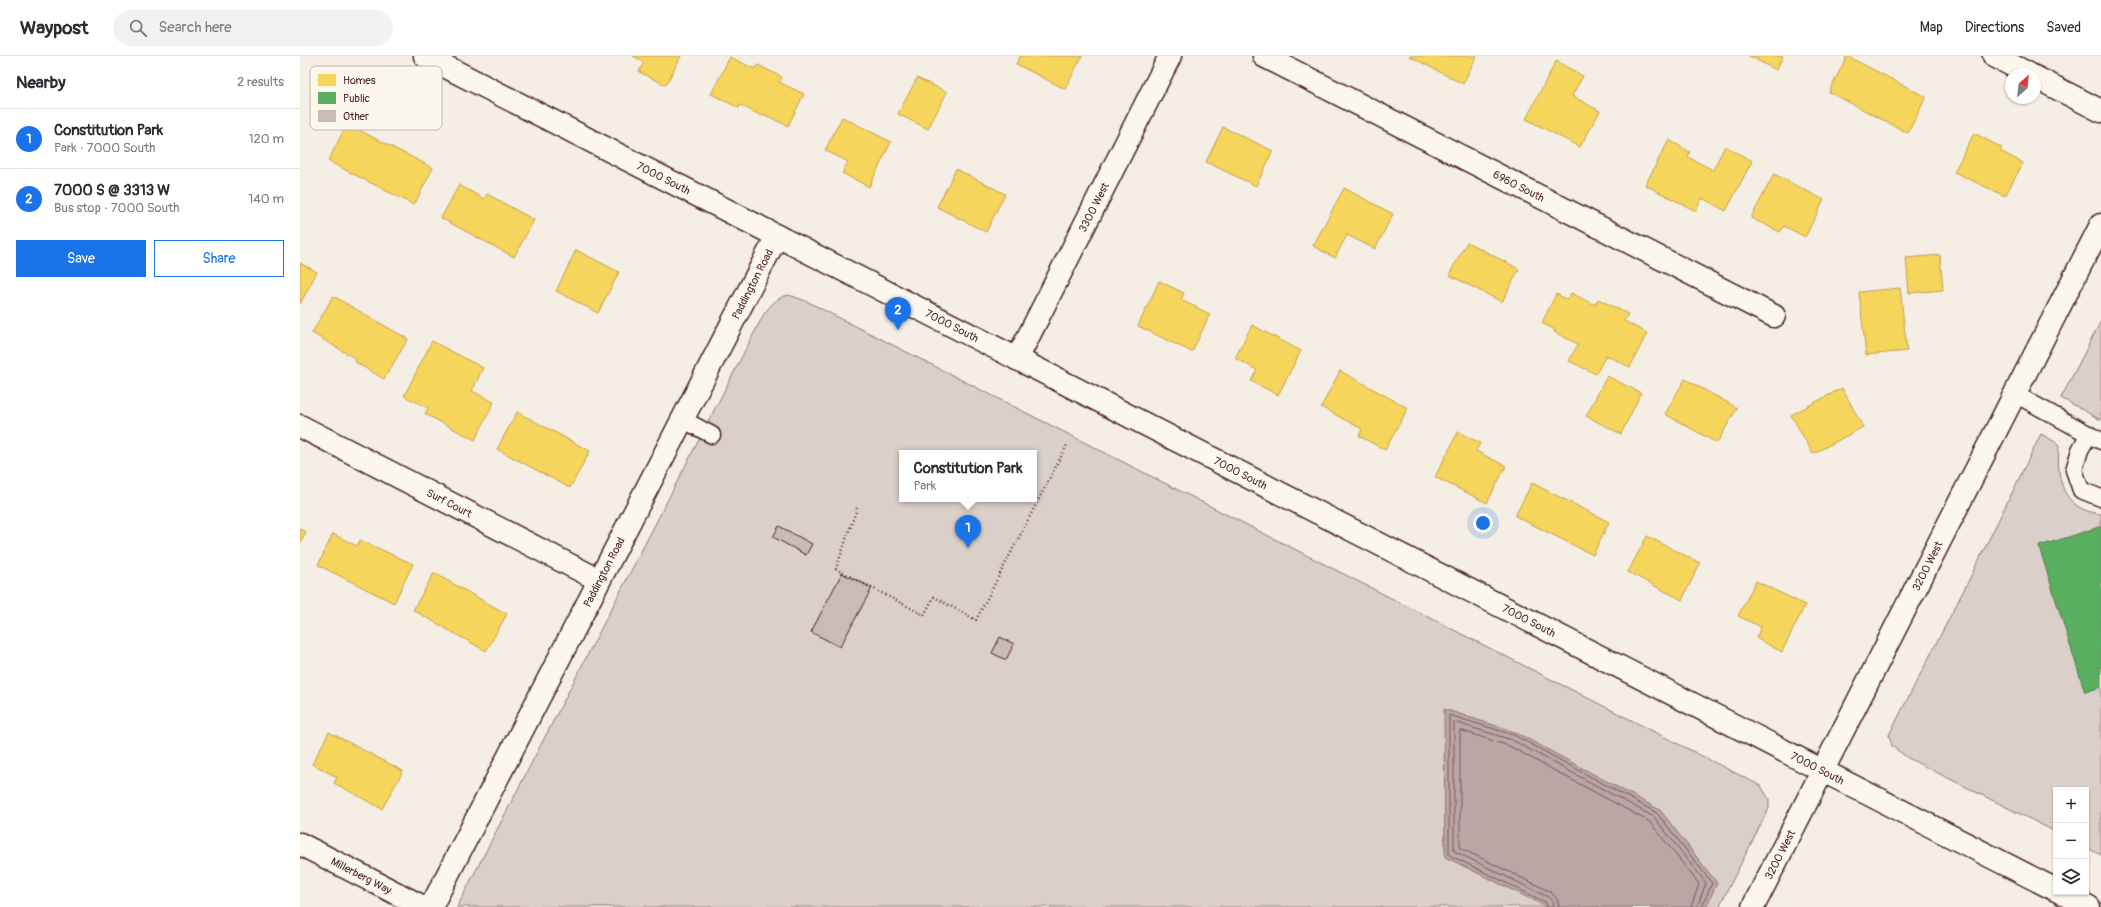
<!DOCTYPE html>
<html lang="en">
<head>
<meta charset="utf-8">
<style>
  body { margin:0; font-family:Pangolin,sans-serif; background:#f2f2f3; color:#2b2b33 }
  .controls { position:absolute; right:12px; bottom:12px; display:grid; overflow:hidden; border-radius:0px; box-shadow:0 1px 3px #0004 }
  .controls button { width:36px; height:36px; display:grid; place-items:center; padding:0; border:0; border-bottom:1px solid #e1e1e2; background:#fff; color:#2b2b33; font:20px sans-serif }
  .compass { position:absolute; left:1705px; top:12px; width:36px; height:36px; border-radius:50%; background:#fff; box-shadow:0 1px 3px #0004; rotate:27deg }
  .you { position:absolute; left:1183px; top:467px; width:14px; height:14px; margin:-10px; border:3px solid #fff; border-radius:50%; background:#1a73e8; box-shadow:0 0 0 6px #1a73e833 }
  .badge { display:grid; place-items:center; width:26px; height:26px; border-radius:50%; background:#1a73e8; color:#fff; font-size:13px; font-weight:700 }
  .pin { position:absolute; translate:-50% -33px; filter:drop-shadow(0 1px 2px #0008) }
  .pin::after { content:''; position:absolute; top:21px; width:14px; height:12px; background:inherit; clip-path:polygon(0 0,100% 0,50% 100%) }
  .popup { position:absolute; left:599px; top:394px; width:138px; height:52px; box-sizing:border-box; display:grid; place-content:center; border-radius:0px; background:#fff; filter:drop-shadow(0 1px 3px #0005); font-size:13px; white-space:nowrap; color:#7c7c81 }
  .popup b { font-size:15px; color:#2b2b33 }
  .popup::after { content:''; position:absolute; left:50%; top:100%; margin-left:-8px; border:8px solid transparent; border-top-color:#fff }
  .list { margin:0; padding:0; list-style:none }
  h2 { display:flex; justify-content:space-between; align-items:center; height:52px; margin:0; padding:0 16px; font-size:17px }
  h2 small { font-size:13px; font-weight:400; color:#7c7c81 }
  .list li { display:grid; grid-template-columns:26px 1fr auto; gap:12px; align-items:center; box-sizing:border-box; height:60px; padding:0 16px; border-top:1px solid #e1e1e2 }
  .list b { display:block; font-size:15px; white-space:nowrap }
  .list p { margin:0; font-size:13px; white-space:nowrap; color:#7c7c81 }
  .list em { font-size:13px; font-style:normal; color:#7c7c81 }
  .actions { display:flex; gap:8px; padding:12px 16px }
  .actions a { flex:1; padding:9px 0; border:1px solid #1a73e8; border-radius:0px; text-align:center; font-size:14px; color:#1a73e8 }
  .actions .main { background:#1a73e8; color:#fff }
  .icon { flex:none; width:22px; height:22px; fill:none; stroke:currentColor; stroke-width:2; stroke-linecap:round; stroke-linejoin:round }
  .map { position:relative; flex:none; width:1801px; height:851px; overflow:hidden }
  header { display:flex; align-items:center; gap:24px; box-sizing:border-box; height:56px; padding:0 20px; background:#fff; border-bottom:1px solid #e1e1e2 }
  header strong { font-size:19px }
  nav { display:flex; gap:22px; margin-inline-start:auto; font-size:14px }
  .search { width:280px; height:36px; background:#f2f2f3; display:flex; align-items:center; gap:10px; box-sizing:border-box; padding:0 14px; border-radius:22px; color:#7c7c81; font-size:15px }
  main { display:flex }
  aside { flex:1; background:#fff }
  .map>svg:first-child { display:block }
  .green { fill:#dbd0c9; stroke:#92787a; fill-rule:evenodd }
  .water { fill:#baa7a5; stroke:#8d7174 }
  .homes { fill:#f6d55c; stroke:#c29e4d }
  .public { fill:#5aae61; stroke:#558351 }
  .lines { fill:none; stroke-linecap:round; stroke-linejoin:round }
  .shore { stroke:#77555c; stroke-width:1 }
  .building { fill:#cabbb6; stroke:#4a1f2b }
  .service-casing { stroke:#4a1f2b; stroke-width:19 }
  .minor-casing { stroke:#4a1f2b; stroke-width:25 }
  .tertiary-casing { stroke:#4a1f2b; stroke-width:25 }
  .secondary-casing { stroke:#4a1f2b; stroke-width:25 }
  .path { stroke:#4a1f2b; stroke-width:2.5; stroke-dasharray:1 3; stroke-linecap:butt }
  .service { stroke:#fbf7ec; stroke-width:16 }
  .minor { stroke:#fbf7ec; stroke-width:22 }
  .tertiary { stroke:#fbf7ec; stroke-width:22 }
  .secondary { stroke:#fbf7ec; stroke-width:22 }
  .labels { text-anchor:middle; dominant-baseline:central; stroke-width:4; stroke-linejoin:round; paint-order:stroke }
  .street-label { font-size:11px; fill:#4a1f2b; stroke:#fbf7ec }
  .key { fill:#fbf7ec; stroke:#c6b6b2; stroke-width:1 }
  .key-label { font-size:11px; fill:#4a1f2b }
</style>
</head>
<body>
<header>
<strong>Waypost</strong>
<div class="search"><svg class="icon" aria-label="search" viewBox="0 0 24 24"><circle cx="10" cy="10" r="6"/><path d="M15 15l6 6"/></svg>Search here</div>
<nav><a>Map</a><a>Directions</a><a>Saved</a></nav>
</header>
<main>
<aside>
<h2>Nearby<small>2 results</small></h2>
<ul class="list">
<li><span class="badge">1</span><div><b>Constitution Park</b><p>Park · 7000 South</p></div><em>120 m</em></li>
<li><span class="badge">2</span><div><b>7000 S @ 3313 W</b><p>Bus stop · 7000 South</p></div><em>140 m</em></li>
</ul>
<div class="actions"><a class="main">Save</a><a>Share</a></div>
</aside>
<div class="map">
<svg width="1801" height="851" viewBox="0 0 1801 851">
  <rect width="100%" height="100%" fill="#f4eee4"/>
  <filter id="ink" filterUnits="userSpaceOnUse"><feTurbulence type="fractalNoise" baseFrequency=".025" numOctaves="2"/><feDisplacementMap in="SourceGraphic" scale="8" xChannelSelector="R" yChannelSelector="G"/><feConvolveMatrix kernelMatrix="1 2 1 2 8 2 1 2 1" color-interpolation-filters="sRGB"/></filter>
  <g filter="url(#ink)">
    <g class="green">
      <path d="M489 239 506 245 1461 730 1469 743V752L1419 851H157L464 258C471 249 477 241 489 239ZM602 397H734V443H602Z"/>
      <polygon points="1801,265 1801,364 1761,342"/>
      <path d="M1741 378 1757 387 1759 391C1756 424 1763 454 1801 458V470L1739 491 1785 636 1801 631V799L1786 791V734H1756V776L1608 702 1592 690 1589 679 1670 522Z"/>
    </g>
    <polygon class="water" points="1144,653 1215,676 1360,754 1417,827 1406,851 1247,851 1145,801"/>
    <g class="homes">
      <polygon points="333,0 381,0 366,29 339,16 344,6"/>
      <polygon points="720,0 782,0 765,33 716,8"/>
      <polygon points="1109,0 1177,0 1163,28"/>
      <polygon points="1449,0 1483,0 1476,14"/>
      <polygon points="1547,0 1626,41 1608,77 1529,36"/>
      <polygon points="430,1 455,13 458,9 482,21 479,26 504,38 488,70 463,58 462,60 440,49 439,52 411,38"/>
      <polygon points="1256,5 1283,20 1272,40 1300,55 1280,91 1226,63"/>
      <polygon points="617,22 647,36 628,73 598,58"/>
      <polygon points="542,61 591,86 569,131 542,117 548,106 525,94"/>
      <polygon points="47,68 133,112 114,149 28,105"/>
      <polygon points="923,71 973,95 956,130 906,106"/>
      <polygon points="1674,77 1702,92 1700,95 1723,107 1705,140 1654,116"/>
      <polygon points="1369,84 1390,96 1388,101 1413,114 1425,90 1452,105 1426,155 1402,142 1396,155 1345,129"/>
      <polygon points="656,113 705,138 686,176 637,151"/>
      <polygon points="1474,118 1524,144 1505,181 1484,170 1480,176 1451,162"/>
      <polygon points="159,129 184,143 187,138 234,164 214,201 141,162"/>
      <polygon points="1044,132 1093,158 1075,193 1047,179 1035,202 1013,190"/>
      <polygon points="1167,186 1219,213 1202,246 1149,219"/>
      <polygon points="276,194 319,216 298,257 256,235"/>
      <polygon points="1640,199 1643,234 1609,237 1606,202"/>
      <polygon points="0,207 17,216 0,248"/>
      <polygon points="859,225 884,237 881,244 910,258 892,296 838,270"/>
      <polygon points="1600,232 1607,295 1566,299 1559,236"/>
      <polygon points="1271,237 1295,249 1298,243 1328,258 1324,265 1347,277 1330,311 1306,299 1296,318 1269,305 1278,288 1254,276 1255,274 1242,267 1256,238 1268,244"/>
      <polygon points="33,240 108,283 84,323 55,306 56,303 12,277"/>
      <polygon points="952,269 1001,295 978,339 951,325 957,314 935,302"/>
      <polygon points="132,285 183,312 172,335 194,346 175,384 125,358 128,352 104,340"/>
      <polygon points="1040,315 1108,352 1085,394 1059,380 1062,373 1021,351"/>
      <polygon points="1307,320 1341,337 1321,378 1286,360"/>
      <polygon points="1385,323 1437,352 1417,387 1365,358"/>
      <polygon points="1542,332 1563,371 1513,398 1491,359"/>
      <polygon points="217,356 290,395 270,432 197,393"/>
      <polygon points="1158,376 1180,387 1176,395 1206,410 1187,447 1135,421"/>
      <polygon points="1232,427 1309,466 1293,499 1215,460"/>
      <polygon points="0,473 6,476 0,488"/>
      <polygon points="33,478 57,490 60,484 113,508 94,547 18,509"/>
      <polygon points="1347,480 1400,507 1382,544 1328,516"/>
      <polygon points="134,517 207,558 186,595 113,554"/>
      <polygon points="1456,525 1505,549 1482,596 1456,582 1461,571 1438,560"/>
      <polygon points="29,676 103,715 82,753 34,727 37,721 12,708"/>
    </g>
    <polygon class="public" points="1801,471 1801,631 1785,636 1739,490"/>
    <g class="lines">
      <g class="shore">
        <polyline points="1248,851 1245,846 1149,799 1149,659 1214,679 1357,757 1412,827 1402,851"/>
        <polyline points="1253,851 1252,845 1248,841 1154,795 1154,666 1212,684 1354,761 1406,827 1397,851"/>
        <polyline points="1259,851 1257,843 1251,836 1160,792 1160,674 1209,690 1350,766 1399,828 1391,851"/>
      </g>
    </g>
    <g class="building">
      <polygon points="479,470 512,488 506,499 473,481"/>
      <polygon points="542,517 572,532 540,591 511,576"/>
      <polygon points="700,581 714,588 706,604 692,597"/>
    </g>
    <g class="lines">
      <defs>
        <g id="service">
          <polyline points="1715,338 1801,385"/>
          <polyline points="382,363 412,379"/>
          <polyline points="1789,378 1780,394 1774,414 1781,434 1801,442"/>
        </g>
        <g id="minor">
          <path id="s1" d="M964 0 1474 260"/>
          <polyline points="1694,0 1729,18"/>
          <polyline points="1735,21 1801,55"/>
          <path id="s2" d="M717 303 870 0"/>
          <path id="s3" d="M0 370 299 524"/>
          <path id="s4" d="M0 788 123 851"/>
          <path id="s5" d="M131 851 477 180"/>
        </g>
        <g id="tertiary">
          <path id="s6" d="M1453 851 1801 169"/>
        </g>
        <g id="secondary">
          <path id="s7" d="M125 0 1756 834"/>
          <polyline points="1760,836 1789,851"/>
        </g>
      </defs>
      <use href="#service" class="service-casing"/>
      <use href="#minor" class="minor-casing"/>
      <use href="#tertiary" class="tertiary-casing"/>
      <use href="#secondary" class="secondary-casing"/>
      <polyline class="path" points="557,452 536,513 624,559 634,541 676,564 768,387"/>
      <use href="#service" class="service"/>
      <use href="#minor" class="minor"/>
      <use href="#tertiary" class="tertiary"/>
      <use href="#secondary" class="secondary"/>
    </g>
  </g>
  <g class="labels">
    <g class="street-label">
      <text stroke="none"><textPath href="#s7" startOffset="268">7000 South</textPath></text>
      <text stroke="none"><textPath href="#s1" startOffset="286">6960 South</textPath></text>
      <text stroke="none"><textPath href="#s2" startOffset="170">3300 West</textPath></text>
      <text stroke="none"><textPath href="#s5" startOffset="701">Paddington Road</textPath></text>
      <text stroke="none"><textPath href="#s7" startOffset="592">7000 South</textPath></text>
      <text stroke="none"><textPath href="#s7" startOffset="916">7000 South</textPath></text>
      <text stroke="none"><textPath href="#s3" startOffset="168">Surf Court</textPath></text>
      <text stroke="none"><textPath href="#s6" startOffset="383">3200 West</textPath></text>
      <text stroke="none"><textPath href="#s5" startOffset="377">Paddington Road</textPath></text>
      <text stroke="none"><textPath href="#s7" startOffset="1240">7000 South</textPath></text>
      <text stroke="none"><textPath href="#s7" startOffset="1564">7000 South</textPath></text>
      <text stroke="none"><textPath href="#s6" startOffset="59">3200 West</textPath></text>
      <text stroke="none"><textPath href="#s4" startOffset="69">Millerberg Way</textPath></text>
    </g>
  </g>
  <rect x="10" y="10" width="132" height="64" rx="6" class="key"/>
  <rect x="18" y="18" width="18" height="12" fill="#f6d55c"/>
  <rect x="18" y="36" width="18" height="12" fill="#5aae61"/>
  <rect x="18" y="54" width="18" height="12" fill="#cabbb6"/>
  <g class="key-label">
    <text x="43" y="28">Homes</text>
    <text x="43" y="46">Public</text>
    <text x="43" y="64">Other</text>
  </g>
</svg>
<div class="controls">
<button>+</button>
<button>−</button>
<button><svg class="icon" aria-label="layers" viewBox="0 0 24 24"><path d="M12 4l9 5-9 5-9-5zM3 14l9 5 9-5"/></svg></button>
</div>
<svg class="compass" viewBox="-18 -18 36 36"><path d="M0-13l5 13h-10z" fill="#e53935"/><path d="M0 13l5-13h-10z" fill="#7c7c81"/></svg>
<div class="you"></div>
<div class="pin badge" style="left:668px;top:492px">1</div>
<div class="popup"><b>Constitution Park</b>Park</div>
<div class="pin badge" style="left:598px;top:274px">2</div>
</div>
</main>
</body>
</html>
